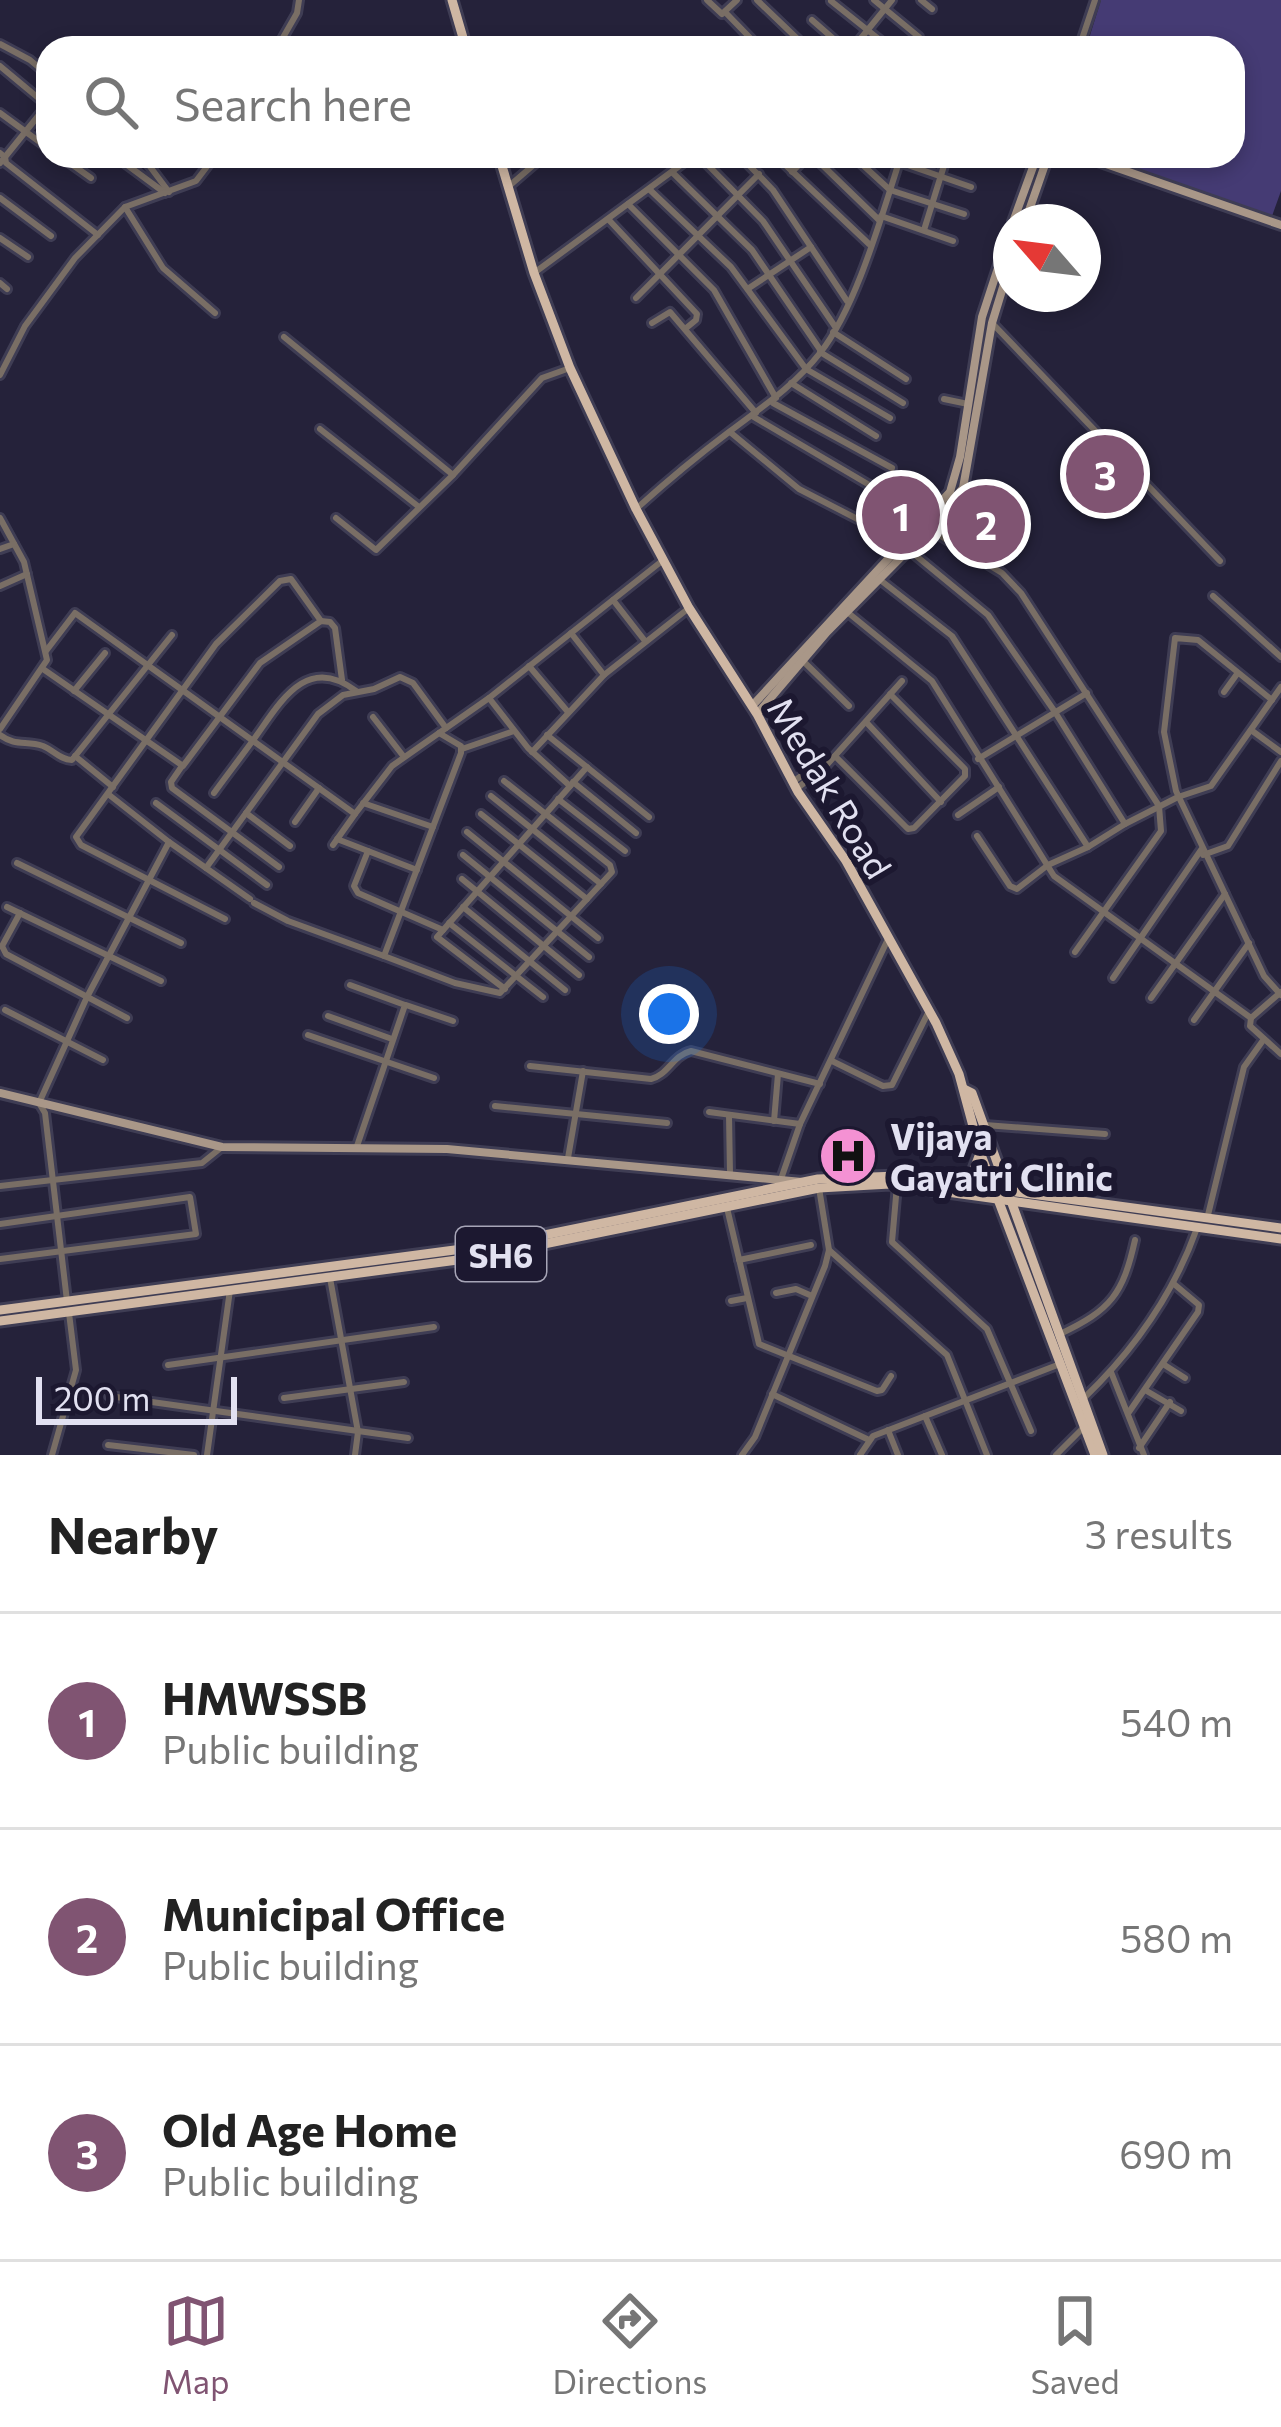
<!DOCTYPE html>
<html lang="en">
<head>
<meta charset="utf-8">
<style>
  body { margin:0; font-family:Commissioner,sans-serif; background:#f2f2f2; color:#222 }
  .compass { position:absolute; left:993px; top:204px; width:108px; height:108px; border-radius:50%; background:#fff; box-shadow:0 6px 18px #0003; rotate:298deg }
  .scale { position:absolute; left:36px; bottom:30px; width:201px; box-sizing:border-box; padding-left:12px; border:6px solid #e2e1f1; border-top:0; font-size:33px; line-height:42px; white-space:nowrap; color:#e2e1f1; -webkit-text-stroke:9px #1c1830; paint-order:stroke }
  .you { position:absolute; left:669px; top:1014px; width:42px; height:42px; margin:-30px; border:9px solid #fff; border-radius:50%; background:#1a73e8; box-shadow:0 0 0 18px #1a73e833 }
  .badge { display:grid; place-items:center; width:78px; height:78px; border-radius:50%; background:#805472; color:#fff; font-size:39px; font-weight:700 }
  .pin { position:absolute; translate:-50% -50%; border:6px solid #fff; box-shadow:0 3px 12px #0006 }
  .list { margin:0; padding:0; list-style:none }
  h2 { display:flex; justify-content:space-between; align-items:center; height:156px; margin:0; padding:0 48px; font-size:51px }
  h2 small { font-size:39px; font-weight:400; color:#767676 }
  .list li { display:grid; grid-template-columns:78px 1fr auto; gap:36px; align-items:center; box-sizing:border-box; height:216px; padding:0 48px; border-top:3px solid #e0e0e0 }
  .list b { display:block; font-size:45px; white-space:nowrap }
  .list p { margin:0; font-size:39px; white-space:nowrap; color:#767676 }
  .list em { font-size:39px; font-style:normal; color:#767676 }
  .icon { flex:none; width:66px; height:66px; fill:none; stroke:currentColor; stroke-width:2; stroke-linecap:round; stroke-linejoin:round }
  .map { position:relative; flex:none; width:1281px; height:1455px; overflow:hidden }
  .search { position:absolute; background:#fff; box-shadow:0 6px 18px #0003; left:36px; right:36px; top:36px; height:132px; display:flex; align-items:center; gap:30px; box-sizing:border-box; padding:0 42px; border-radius:36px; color:#767676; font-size:45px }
  .sheet { height:804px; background:#fff }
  nav { display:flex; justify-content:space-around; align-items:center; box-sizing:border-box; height:168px; border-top:3px solid #e0e0e0; background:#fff; font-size:33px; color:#767676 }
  nav a { display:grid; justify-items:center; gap:6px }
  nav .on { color:#805472 }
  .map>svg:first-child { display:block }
  .green { fill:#453b74 }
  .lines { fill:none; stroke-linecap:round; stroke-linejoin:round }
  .street-casing { stroke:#3f3d54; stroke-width:12 }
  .secondary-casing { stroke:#3f3d54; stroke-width:14 }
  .primary-casing { stroke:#3f3d54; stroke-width:15 }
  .street { stroke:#796e65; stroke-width:6 }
  .secondary { stroke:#a99788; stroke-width:8 }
  .primary { stroke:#cfb7a3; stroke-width:9 }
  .labels { text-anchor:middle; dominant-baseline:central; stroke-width:12; stroke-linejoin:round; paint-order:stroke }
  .shield { fill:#1c1830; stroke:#a7a5b7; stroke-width:3 }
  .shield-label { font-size:33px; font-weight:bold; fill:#e2e1f1 }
  .street-label { font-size:36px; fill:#e2e1f1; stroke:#1c1830 }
  .poi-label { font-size:36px; font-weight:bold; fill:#e2e1f1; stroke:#1c1830; text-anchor:start }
</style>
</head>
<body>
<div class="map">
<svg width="1281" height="1455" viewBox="0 0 1281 1455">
  <rect width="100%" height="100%" fill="#25223a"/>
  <polygon class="green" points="1101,0 1281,0 1281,191 1272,216 1098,156 1233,156 1233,48 1086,48"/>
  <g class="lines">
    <defs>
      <g id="street">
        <polyline points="707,0 722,14 737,0"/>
        <polyline points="757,0 807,48"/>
        <polyline points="874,0 919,37"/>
        <polyline points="921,0 932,9"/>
        <polyline points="831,1 890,48"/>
        <polyline points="725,12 760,48"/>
        <polyline points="812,20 844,48"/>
        <polyline points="0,44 30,60 48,75"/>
        <polyline points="277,48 297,13 299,0"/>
        <polyline points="853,48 892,0"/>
        <polyline points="1079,48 1095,0"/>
        <polyline points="0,66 48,106"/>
        <polyline points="47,105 5,157 6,163 98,235"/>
        <polyline points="0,113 48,148"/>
        <polyline points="0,153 5,157 0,163"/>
        <polyline points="60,156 91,178"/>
        <polyline points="115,156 165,193"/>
        <polyline points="142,156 169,192"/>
        <polyline points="699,156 763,221 836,328"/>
        <polyline points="740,156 773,190 847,301"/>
        <polyline points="776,156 869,244"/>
        <polyline points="813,156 879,220"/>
        <polyline points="853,156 890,190 964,214"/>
        <polyline points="892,156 899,162 971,187"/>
        <polyline points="964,156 974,160"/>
        <polyline points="792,172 808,156"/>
        <polyline points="673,173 752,250 821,351"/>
        <polyline points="508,187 544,156"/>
        <polyline points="649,189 731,267 806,369 890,418"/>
        <polyline points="0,198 51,236"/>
        <polyline points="628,204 714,290 776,398"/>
        <polyline points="125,207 163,268 215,313"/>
        <polyline points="881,216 953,241"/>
        <polyline points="608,219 697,314 696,320 685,329"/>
        <polyline points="924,230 947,156"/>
        <polyline points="0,238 28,257"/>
        <polyline points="534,273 693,156"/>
        <polyline points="0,283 7,289"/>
        <polyline points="749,288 811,247"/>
        <polyline points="636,298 759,174"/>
        <polyline points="652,323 670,312 756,413"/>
        <polyline points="992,323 1220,561"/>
        <polyline points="833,332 906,379"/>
        <polyline points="284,337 453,475 542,378 570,368"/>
        <polyline points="820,352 903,403"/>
        <polyline points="0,375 25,326 75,258 125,207 196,181 215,156"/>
        <polyline points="791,383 876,436"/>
        <polyline points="944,399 968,404"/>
        <polyline points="773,403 892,468"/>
        <polyline points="752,416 883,493"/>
        <polyline points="320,429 419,507"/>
        <polyline points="730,432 799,489 871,526"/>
        <path d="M636 509C666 482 697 456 729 432 762 407 794 386 820 353 857 306 882 214 901 156"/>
        <polyline points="0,518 24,562 47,660 0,729"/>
        <polyline points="336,518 376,550 453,475"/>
        <polyline points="929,529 1002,573 1021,593 1159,806 1161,831 1075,952"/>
        <polyline points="0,549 14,544"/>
        <polyline points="909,550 988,615 1055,712 1125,824"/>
        <polyline points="879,579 952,636 1088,847"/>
        <polyline points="0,586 27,574"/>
        <polyline points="1213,596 1281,657"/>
        <polyline points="613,600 645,641"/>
        <polyline points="846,611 932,681 1054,876 1251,1018 1281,992"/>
        <polyline points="571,633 604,675"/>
        <polyline points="46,651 75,613 355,814 392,766 489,698 662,561"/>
        <polyline points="802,660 849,706"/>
        <polyline points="529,666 568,712"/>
        <polyline points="43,669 183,766 260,663 321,621 330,622 335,628 342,680"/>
        <polyline points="74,691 105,653"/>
        <polyline points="1224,692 1237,674"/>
        <polyline points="489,698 528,748 570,786"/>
        <polyline points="1272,700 1198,640 1175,638 1164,732 1176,791 1264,976 1281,995"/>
        <polyline points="373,717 404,757"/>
        <polyline points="866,722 941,802"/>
        <polyline points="1251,730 1281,752"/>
        <polyline points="439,733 461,746 461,753 384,956 455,983 500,993 612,872 610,865 504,781"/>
        <path d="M0 735C16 747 26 740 43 746 55 751 59 759 72 760L172 635"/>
        <polyline points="547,735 649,817"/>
        <polyline points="462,749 514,731"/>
        <polyline points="532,752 604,675 689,608"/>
        <polyline points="75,756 113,787"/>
        <polyline points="835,756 908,829 914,828 965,776 965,769 890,694"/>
        <polyline points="978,759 1087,693"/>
        <polyline points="182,766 171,782 172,788 279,867"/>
        <polyline points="794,781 821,762 827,764"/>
        <polyline points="573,782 636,833"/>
        <polyline points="796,789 824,768 902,681"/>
        <path d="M214 793C227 775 241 757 254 739 280 703 306 653 356 691"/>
        <polyline points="108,794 169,842"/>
        <polyline points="491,796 601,884"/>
        <polyline points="558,799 625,851"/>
        <polyline points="156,803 267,885"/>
        <polyline points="363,803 433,827"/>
        <polyline points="246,813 290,846"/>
        <polyline points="481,814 587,899"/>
        <polyline points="958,815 999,787"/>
        <polyline points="295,822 319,788"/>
        <polyline points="467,832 598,938"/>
        <polyline points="977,836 1010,886 1017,889 1048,865 1088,847 1125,824 1178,797 1211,786 1281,687"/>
        <polyline points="337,839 417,870"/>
        <polyline points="333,845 355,814"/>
        <polyline points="368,851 354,886 358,893 443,930"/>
        <polyline points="463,855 589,957"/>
        <polyline points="1203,855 1228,846 1281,761"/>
        <polyline points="17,863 181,943"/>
        <polyline points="206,868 318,714 343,695 374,689 400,677 413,683 446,728"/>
        <polyline points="462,879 579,975"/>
        <polyline points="254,903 288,921 384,956"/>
        <polyline points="7,907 161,981"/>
        <polyline points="463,907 565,990"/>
        <polyline points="20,913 2,946 6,954 127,1018"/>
        <polyline points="225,919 81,845 76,837 216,644 280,581 291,579 321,621"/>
        <polyline points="449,923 543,997"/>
        <polyline points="1113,978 1201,850"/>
        <polyline points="350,985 405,1005 356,1149"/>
        <polyline points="505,989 437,937 587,767"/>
        <polyline points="1151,998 1225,894"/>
        <polyline points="406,1005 453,1021"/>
        <polyline points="5,1010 103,1060"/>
        <polyline points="328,1016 392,1039"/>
        <polyline points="1251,1018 1250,1026 1281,1054"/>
        <polyline points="1194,1020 1249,943"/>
        <polyline points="308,1035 434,1078"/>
        <polyline points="832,1061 883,1086 892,1085 928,1013"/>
        <path d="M530 1066 651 1079C668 1075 673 1055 691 1051L820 1084"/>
        <polyline points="495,1106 667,1123"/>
        <polyline points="709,1112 800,1124"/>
        <polyline points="729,1115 730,1174"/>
        <polyline points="774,1121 778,1074"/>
        <polyline points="985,1125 1105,1134"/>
        <polyline points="568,1158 583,1071"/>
        <polyline points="781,1179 800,1124 889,937"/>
        <polyline points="897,1185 892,1242 987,1329 1031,1431"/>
        <polyline points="0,1186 202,1163 222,1147"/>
        <polyline points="727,1208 759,1344 877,1391 882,1390 891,1376"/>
        <polyline points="1207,1219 1244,1067 1264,1039"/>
        <polyline points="0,1224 190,1197 196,1234 0,1259"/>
        <polyline points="829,1250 947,1355 987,1455"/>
        <polyline points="739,1260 811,1245"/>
        <polyline points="330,1278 358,1432 355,1455"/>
        <polyline points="776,1293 796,1289 812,1296"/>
        <polyline points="67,1301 45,1113 39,1103 87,997 169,842 250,899"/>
        <polyline points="731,1301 747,1298"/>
        <path d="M1060 1334C1111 1310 1123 1294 1135 1240"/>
        <polyline points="1163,1364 1185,1378"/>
        <polyline points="168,1365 434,1327"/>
        <polyline points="1111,1372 1144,1455"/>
        <polyline points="1145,1390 1181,1411"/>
        <polyline points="772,1394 867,1439"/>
        <polyline points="109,1396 408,1438"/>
        <polyline points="284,1398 404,1382"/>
        <path d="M1084 1398C1134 1350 1174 1293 1197 1228"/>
        <polyline points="1129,1412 1198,1312 1199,1305 1174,1284"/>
        <polyline points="925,1416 942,1455"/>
        <polyline points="888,1430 898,1455"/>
        <polyline points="108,1445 194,1455"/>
        <polyline points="1139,1448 1170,1402"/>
        <polyline points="52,1455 76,1370 69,1313"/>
        <polyline points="207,1455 230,1290"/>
        <polyline points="742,1455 755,1437 825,1266 829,1250 819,1188"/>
        <polyline points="860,1455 873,1436 1060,1364"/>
        <polyline points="1056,1455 1084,1427"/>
      </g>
      <g id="secondary">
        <polyline points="1083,156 1281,225"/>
        <polyline points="1013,222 1037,156"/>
        <polyline points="1025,222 1048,156"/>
        <polyline points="752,706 950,492 960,457 982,317 1011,228"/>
        <polyline points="757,714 827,632 929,529 963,488 992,323 1011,261"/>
        <polyline points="0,1093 222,1147 447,1149 802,1182"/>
      </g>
      <g id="primary">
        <polyline points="452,0 466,48"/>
        <polyline points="499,156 534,273 570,368 636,509 689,608 757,714 798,792 846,861 936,1023 959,1074 980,1152 1095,1455"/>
        <polyline points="964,1089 972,1093 1103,1455"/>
        <polyline points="958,1184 973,1172 979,1156"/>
        <polyline points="0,1310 500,1244 818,1179 898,1176 1281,1228"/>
        <polyline points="0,1321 480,1257 819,1188 890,1184 1281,1239"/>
      </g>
    </defs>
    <use href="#street" class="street-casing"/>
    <use href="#secondary" class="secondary-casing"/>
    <use href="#primary" class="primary-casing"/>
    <use href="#street" class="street"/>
    <use href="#secondary" class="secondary"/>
    <use href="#primary" class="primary"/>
  </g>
  <defs>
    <symbol id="hospital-disc" viewBox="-11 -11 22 22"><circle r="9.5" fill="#f491d3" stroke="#1c1830"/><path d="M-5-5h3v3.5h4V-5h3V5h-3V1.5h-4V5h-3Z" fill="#111"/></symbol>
  </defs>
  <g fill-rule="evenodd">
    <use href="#hospital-disc" x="815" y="1123" width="66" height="66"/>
  </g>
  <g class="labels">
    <rect class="shield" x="456" y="1227" width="90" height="54" rx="9"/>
    <g class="shield-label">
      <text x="501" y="1254">SH6</text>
    </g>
    <g class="street-label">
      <text transform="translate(831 787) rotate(59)">Medak Road</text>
    </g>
    <g class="poi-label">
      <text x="890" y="1135">Vijaya<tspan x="890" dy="41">Gayatri Clinic</tspan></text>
    </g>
  </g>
</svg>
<svg class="compass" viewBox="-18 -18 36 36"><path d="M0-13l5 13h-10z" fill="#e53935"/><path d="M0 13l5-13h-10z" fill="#767676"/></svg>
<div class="scale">200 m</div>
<div class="you"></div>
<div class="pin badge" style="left:901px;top:515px">1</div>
<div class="pin badge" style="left:986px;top:524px">2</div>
<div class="pin badge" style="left:1105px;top:474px">3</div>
<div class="search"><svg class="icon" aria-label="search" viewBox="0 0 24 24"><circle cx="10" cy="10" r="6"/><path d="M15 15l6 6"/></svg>Search here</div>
</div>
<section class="sheet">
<h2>Nearby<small>3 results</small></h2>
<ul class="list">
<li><span class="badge">1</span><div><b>HMWSSB</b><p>Public building</p></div><em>540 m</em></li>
<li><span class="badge">2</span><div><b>Municipal Office</b><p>Public building</p></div><em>580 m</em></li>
<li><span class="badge">3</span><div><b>Old Age Home</b><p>Public building</p></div><em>690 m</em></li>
</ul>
</section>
<nav>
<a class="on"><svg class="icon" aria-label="map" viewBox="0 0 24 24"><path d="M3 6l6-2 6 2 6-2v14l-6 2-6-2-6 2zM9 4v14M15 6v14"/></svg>Map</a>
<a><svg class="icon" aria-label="directions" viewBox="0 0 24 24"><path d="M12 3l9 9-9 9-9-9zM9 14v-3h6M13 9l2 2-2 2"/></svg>Directions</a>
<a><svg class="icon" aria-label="saved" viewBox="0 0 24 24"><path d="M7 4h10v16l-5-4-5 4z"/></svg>Saved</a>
</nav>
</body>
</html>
